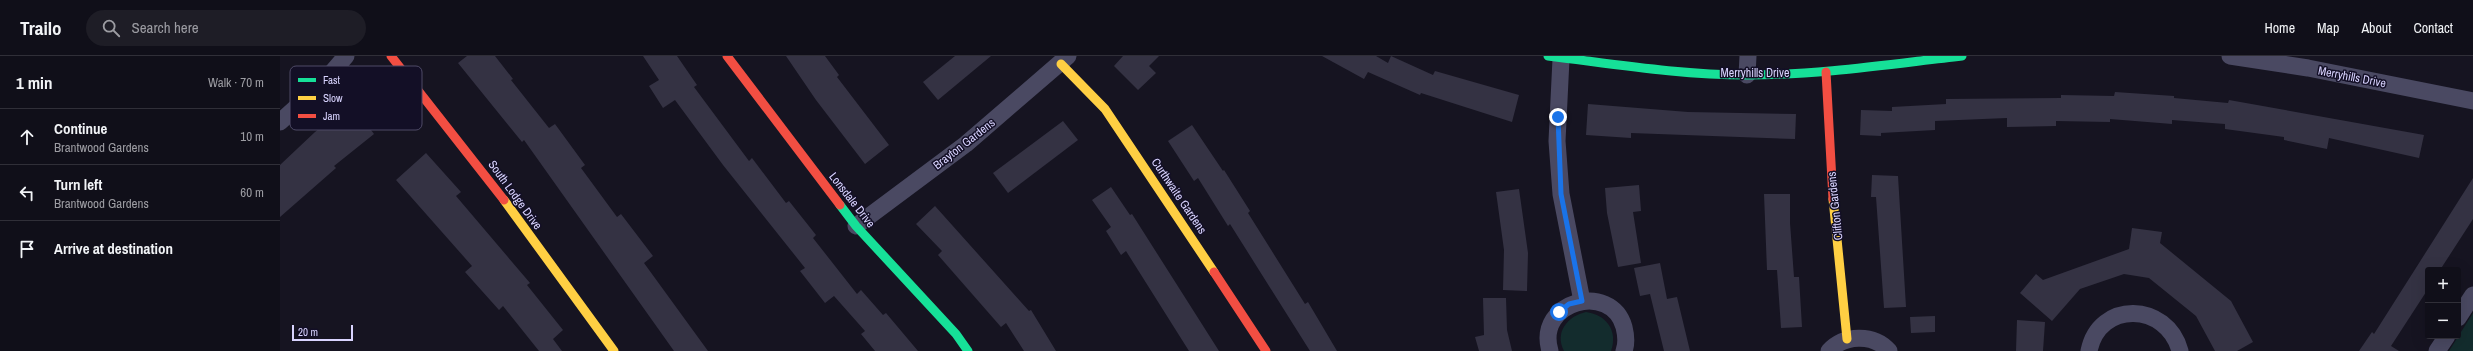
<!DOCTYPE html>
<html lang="en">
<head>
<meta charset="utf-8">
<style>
  body { margin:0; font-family:"Archivo Narrow",sans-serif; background:#1e1d26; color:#f1f3f6 }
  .controls { position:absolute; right:12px; bottom:12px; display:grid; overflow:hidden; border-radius:4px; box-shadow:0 4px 16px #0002 }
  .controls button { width:36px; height:36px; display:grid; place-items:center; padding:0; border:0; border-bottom:1px solid #302f38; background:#100f19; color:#f1f3f6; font:20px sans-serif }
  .scale { position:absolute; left:12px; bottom:10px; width:61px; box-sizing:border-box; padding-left:4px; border:2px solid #d9d4ff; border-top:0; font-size:11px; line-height:14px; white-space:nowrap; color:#d9d4ff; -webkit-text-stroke:3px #130f26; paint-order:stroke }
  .stop { position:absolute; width:12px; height:12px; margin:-9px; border:3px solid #1a73e8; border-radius:50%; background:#fff }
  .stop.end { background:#1a73e8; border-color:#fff; box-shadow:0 1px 4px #0008 }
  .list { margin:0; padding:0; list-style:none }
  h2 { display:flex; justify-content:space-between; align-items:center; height:52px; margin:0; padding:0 16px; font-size:17px }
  h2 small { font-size:13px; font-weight:400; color:#9c9ca2 }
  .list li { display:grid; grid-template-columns:26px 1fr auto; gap:12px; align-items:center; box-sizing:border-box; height:56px; padding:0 16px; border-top:1px solid #302f38 }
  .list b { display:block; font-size:15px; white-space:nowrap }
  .list p { margin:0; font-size:13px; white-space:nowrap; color:#9c9ca2 }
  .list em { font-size:13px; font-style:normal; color:#9c9ca2 }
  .icon { flex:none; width:22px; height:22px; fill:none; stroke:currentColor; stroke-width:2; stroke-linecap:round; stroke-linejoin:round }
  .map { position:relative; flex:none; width:2193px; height:295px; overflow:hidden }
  header { display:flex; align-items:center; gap:24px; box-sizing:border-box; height:56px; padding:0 20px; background:#100f19; border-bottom:1px solid #302f38 }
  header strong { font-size:19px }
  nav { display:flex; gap:22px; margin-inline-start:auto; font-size:14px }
  .search { width:280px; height:36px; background:#1e1d26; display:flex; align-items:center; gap:10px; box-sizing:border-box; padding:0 14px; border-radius:22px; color:#9c9ca2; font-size:15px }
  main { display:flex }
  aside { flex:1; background:#100f19 }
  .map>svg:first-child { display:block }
  .green { fill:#132c2d }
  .building { fill:#343243 }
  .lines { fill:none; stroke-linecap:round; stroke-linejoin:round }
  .street { stroke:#4a4962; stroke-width:17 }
  .fast { stroke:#16e098; stroke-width:9 }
  .slow { stroke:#ffcf43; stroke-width:9 }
  .jam { stroke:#f24e42; stroke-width:9 }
  .route { stroke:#1a73e8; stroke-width:5 }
  .labels { text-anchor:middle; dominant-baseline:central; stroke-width:3; stroke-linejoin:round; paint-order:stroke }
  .street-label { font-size:12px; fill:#d9d4ff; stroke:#130f26 }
  .key { fill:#130f26; stroke:#4e4a67; stroke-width:1 }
  .key-label { font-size:11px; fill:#d9d4ff }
</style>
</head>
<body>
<header>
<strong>Trailo</strong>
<div class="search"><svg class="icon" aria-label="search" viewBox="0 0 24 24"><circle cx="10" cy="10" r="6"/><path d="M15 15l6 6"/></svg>Search here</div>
<nav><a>Home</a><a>Map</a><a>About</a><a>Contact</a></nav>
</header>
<main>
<aside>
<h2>1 min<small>Walk · 70 m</small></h2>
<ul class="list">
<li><svg class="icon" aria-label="ahead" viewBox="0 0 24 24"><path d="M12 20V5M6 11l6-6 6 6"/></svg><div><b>Continue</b><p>Brantwood Gardens</p></div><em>10 m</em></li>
<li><svg class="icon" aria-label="left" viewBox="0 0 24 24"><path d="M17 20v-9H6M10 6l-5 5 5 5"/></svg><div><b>Turn left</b><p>Brantwood Gardens</p></div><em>60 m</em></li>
<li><svg class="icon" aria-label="arrive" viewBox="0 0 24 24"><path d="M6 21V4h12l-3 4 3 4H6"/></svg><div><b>Arrive at destination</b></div></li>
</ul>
</aside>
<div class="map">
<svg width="2193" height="295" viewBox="0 0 2193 295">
  <rect width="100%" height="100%" fill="#161421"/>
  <g class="green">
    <path d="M1306 256C1327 259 1338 275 1331 295H1284C1274 276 1288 260 1306 256Z"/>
    <polygon points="2193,257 2193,295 2169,295"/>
  </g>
  <g class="building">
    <polygon points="187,0 215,0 233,23 231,24 269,72 275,68 305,109 301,112 337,161 341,158 373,200 364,207 428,295 394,295 244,84 242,86 178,7"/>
    <polygon points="363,0 397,0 417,29 414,31 469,105 472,102 506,147 509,145 536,179 533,182 577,238 581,234 603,259 606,257 638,295 595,295 581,278 585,275 554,240 545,247 520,215 525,212 443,109 395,44 383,52 369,30 379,24"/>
    <polygon points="506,0 545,0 559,19 557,21 609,89 585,108 536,44"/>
    <polygon points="675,0 711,0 658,44 643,26"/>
    <polygon points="843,0 879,0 869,10 876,17 858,34 834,10"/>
    <polygon points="1042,0 1096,0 1108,7 1111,0 1153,19 1155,15 1239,39 1232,66 1141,37 1140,39 1088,16 1084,23"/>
    <polygon points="99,27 119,52 91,74 94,78 54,110 56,112 0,161 0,109 35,76"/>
    <polygon points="1835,36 1894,40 1894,42 1948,47 1949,44 2144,79 2139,102 2049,82 2047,93 2004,84 2004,81 1945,73 1945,68 1892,64 1892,68 1830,63 1830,66 1776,65 1776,70 1727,71 1727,62 1655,65 1655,74 1601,77 1601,80 1580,79 1581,54 1612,55 1612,51 1666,48 1666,43 1781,42 1781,39 1834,40"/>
    <polygon points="1308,48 1408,56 1516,58 1515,83 1351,77 1351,82 1306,79"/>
    <polygon points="783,65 798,84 728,137 713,117"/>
    <polygon points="912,69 943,115 944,114 970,155 968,157 1025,248 1028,246 1057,295 1030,295 950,168 948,170 918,122 914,125 888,85"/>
    <polygon points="146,97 181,136 176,140 250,227 247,229 283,274 273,283 282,295 259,295 223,250 219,254 185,216 192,210 116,124"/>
    <polygon points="1592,119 1618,120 1626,251 1604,252 1596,141 1591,141"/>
    <polygon points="2193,122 2193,163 2160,214 2148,214 2148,233 2111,290 2119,295 2079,295 2092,276 2094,278"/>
    <polygon points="1359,129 1361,155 1353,156 1361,207 1338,211 1327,157 1325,132"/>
    <polygon points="831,131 850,159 852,158 939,295 909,295 846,195 841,199 826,175 831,171 812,144"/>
    <polygon points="1239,133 1248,197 1247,235 1223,234 1224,194 1216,136"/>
    <polygon points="1484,138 1510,138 1510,167 1514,221 1519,221 1522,271 1501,272 1497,214 1487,214"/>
    <polygon points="655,150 749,255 751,254 776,295 744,295 726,267 721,271 658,199 662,195 636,168"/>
    <polygon points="1852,172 1882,176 1880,187 1951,245 1973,286 1957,295 1935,295 1916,260 1869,222 1844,218 1800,233 1772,265 1740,237 1756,218 1763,224 1849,193"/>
    <polygon points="1380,207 1387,243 1397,241 1410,295 1384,295 1370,238 1360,240 1354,212"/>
    <polygon points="1203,242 1226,242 1227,274 1232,295 1199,295 1195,281 1204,279"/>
    <polygon points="1655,260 1655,276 1631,277 1630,261"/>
    <polygon points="1737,264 1765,266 1763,295 1736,295"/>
  </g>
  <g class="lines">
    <g class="street">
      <polyline points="1950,0 2028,12 2193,45"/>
      <polyline points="1281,3 1277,85 1281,138 1302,245"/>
      <polyline points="1467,19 1468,0"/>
      <polyline points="0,66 42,28 66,0"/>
      <polyline points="576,170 686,88 788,0"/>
      <polyline points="2178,262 2193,239"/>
      <path d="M1270 295C1255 245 1331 225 1344 271 1346 279 1347 287 1344 295"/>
      <path d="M1549 295C1564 279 1593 277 1609 295"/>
      <path d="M1809 295C1819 244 1887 246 1900 295"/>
      <polyline points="2157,295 2167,280"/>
    </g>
    <g class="fast">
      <path d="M1268 0C1334 8 1401 19 1467 19 1539 19 1611 8 1682 0"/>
      <polyline points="560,149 576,170 676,278 688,295"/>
    </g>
    <g class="slow">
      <polyline points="781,8 825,53 934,216"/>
      <polyline points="1553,143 1567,283"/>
      <polyline points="224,144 334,295"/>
    </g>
    <g class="jam">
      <polyline points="111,0 224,144"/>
      <polyline points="447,0 560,149"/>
      <polyline points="1546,16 1553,143"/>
      <polyline points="934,216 986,295"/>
    </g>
  </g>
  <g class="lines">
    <polyline class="route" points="1278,61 1281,138 1302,245 1289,248 1279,256"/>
  </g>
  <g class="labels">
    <g class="street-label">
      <text x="1475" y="17">Merryhills Drive</text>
      <text transform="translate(2072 21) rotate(11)">Merryhills Drive</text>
      <text transform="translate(684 88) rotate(-38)">Brayton Gardens</text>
      <text transform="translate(235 139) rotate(54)">South Lodge Drive</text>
      <text transform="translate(899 140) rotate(56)">Curthwaite Gardens</text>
      <text transform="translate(572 144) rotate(52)">Lonsdale Drive</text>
      <text transform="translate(1555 150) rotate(-96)">Clifton Gardens</text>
    </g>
  </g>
  <rect x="10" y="10" width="132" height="64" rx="6" class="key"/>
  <rect x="18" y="22" width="18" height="4" fill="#16e098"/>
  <rect x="18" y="40" width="18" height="4" fill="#ffcf43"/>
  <rect x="18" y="58" width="18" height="4" fill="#f24e42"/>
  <g class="key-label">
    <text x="43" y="28">Fast</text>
    <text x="43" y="46">Slow</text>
    <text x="43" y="64">Jam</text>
  </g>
</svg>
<div class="controls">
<button>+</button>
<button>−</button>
</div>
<div class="scale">20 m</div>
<div class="stop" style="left:1279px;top:256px"></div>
<div class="stop end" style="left:1278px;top:61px"></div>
</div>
</main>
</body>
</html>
